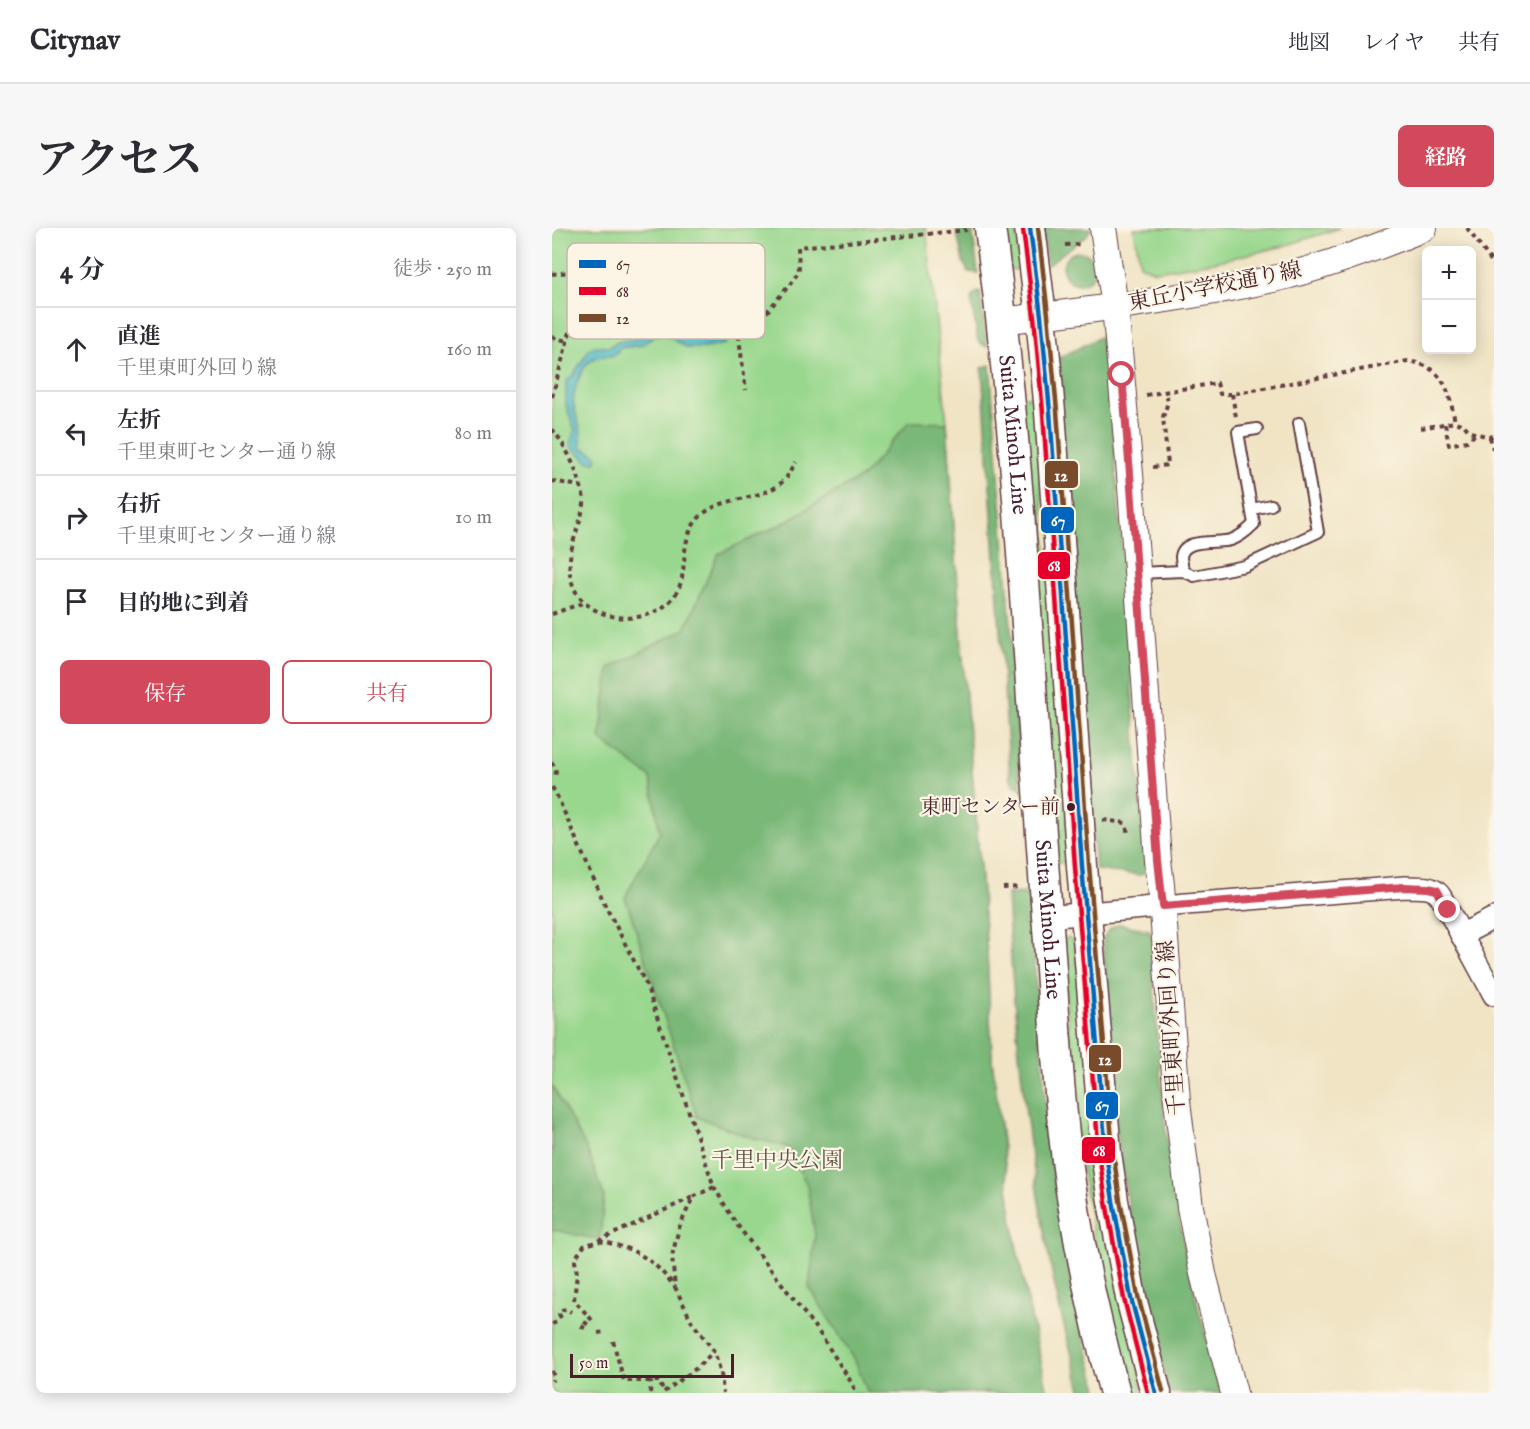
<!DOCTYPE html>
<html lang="ja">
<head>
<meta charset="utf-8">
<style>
  body { margin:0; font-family:"IM FELL English","Noto Serif JP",serif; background:#f7f7f7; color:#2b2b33 }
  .controls { position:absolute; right:18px; top:18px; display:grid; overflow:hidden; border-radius:9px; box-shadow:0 3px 15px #0003 }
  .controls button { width:54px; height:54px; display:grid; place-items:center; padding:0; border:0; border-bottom:2px solid #e1e1e2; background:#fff; color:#2b2b33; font:30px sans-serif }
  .scale { position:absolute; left:18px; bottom:15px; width:164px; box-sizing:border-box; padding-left:6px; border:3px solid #4a1f2b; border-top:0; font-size:16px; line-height:21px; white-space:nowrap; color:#4a1f2b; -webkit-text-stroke:4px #fcf5e5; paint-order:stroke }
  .stop { position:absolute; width:18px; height:18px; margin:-14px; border:4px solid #d1495b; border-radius:50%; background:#fff }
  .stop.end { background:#d1495b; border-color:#fff; box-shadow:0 2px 6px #0008 }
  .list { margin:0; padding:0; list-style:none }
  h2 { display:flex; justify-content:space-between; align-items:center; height:78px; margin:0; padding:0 24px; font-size:26px }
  h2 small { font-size:20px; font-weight:400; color:#7c7c81 }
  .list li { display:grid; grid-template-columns:39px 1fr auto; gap:18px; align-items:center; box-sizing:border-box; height:84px; padding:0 24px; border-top:2px solid #e1e1e2 }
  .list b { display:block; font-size:22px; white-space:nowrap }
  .list p { margin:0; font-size:20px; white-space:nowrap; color:#7c7c81 }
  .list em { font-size:20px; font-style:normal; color:#7c7c81 }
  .actions { display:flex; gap:12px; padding:18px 24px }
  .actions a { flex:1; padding:14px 0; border:2px solid #d1495b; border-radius:9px; text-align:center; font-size:21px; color:#d1495b }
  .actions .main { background:#d1495b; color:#fff }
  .icon { flex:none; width:33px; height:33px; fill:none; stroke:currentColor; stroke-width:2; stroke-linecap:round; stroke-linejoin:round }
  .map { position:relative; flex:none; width:942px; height:1165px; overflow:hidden; border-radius:9px }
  header { display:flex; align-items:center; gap:36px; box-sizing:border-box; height:84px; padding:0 30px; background:#fff; border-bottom:2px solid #e1e1e2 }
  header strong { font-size:28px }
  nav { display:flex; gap:33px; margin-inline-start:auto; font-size:21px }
  .intro { display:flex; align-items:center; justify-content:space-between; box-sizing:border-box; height:144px; padding:0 36px }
  h1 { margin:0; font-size:42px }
  .button { padding:15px 27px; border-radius:9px; background:#d1495b; color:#fff; font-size:21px; font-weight:700 }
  main { display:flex; gap:36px; padding:0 36px }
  aside { flex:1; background:#fff; border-radius:9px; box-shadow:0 3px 15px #0003 }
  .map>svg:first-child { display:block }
  .green { fill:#98d78d; stroke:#717b5c; stroke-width:1.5 }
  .forest { fill:#7ab878; stroke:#626c52; stroke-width:1.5 }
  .water { fill:#48b6c1; stroke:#496a76; stroke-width:1.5 }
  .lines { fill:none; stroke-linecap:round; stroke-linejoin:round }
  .service-casing { stroke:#633d42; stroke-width:14 }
  .minor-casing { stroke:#633d42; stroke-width:24 }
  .tertiary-casing { stroke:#633d42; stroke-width:28 }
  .secondary-casing { stroke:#633d42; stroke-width:33 }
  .path { stroke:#633d42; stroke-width:4; stroke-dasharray:4.5 4.5; stroke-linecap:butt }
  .service { stroke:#fff; stroke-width:10 }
  .minor { stroke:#fff; stroke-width:21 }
  .tertiary { stroke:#fff; stroke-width:26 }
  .secondary { stroke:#fff; stroke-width:30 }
  .bus-1-casing { stroke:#fcf5e5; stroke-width:9 }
  .bus-2-casing { stroke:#fcf5e5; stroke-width:9 }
  .bus-3-casing { stroke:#fcf5e5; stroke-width:9 }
  .bus-1 { stroke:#0065bd; stroke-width:4.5 }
  .bus-2 { stroke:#e4002b; stroke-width:4.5 }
  .bus-3 { stroke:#7a4b2a; stroke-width:4.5 }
  .route { stroke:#d1495b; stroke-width:8 }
  .bus-dot { fill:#4a1f2b; stroke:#fcf5e5; stroke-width:2 }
  .labels { text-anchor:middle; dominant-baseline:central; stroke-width:4.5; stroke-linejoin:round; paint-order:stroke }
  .bus-label { font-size:20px; fill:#4a1f2b; stroke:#fcf5e5; text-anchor:end }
  .street-label { font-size:22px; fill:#4a1f2b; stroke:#fcf5e5 }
  .park-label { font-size:22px; fill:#615648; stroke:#fcf5e5 }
  .key { fill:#fcf5e5; stroke:#c7b5ad; stroke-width:1.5 }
  .key-label { font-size:16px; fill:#4a1f2b }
  .line-badge { stroke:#fcf5e5; stroke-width:2 }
  .badge-label { font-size:16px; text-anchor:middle; font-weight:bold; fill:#fff }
</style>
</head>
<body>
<header>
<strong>Citynav</strong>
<nav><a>地図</a><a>レイヤ</a><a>共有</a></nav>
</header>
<div class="intro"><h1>アクセス</h1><a class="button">経路</a></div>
<main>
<aside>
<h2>4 分<small>徒歩 · 250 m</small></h2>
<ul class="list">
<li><svg class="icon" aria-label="ahead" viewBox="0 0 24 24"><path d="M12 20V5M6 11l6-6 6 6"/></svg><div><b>直進</b><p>千里東町外回り線</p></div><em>160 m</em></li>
<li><svg class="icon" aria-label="left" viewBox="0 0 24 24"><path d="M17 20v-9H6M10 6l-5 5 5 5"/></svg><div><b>左折</b><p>千里東町センター通り線</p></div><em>80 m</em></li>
<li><svg class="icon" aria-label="right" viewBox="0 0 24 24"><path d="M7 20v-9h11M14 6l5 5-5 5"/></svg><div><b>右折</b><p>千里東町センター通り線</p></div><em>10 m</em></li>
<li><svg class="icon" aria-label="arrive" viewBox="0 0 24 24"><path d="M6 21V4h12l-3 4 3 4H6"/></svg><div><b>目的地に到着</b></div></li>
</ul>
<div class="actions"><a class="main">保存</a><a>共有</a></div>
</aside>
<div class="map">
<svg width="942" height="1165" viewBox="0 0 942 1165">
  <rect width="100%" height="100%" fill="#fcf5e5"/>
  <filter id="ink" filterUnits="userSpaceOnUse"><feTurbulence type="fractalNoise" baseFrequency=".0167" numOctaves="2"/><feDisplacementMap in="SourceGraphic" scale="12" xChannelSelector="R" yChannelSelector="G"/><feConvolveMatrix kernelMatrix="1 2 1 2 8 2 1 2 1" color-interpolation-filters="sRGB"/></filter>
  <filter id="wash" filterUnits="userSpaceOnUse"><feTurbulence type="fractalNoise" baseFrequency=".008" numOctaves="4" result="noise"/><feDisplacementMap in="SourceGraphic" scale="24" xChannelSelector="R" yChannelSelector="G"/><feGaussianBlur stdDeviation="1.35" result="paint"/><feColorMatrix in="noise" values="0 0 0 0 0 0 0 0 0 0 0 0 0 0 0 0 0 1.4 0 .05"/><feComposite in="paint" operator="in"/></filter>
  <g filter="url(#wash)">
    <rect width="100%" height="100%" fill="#f0e4c5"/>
    <g class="green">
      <polygon points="0,0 374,0 395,195 410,421 435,726 440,831 452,930 464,1017 476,1076 496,1165 0,1165"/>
      <polygon points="450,0 463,0 468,38 463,42 457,41"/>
      <polygon points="582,0 788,0 732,18 662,34 603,43 588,37"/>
      <polygon points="482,168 518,634 504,635 469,170"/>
      <polygon points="514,710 517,710 522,713 590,1165 577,1165 556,1084 531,949 520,860 511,713"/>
    </g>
    <g class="forest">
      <polygon points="404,0 420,0 426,45 416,44 411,33"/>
      <polygon points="490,0 539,0 539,1 534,8 495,37"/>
      <circle cx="527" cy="40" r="16"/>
      <polygon points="428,64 435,119 426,113 419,71 422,66"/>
      <polygon points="554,106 590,597 592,607 595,645 587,647 544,642 503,132"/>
      <polygon points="438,137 462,437 469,560 462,557 458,549 430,140"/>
      <polygon points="357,194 395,195 410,421 435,726 440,831 452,930 464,1017 476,1076 496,1165 316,1165 303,1132 257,1059 263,1007 255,957 235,919 197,909 145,889 73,669 108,604 98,549 48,511 57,440 133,401 166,326 228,297 311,248"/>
      <path d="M480 665 483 748 495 891 503 962 521 1067 547 1165H530C522 1133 512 1101 505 1068 476 936 462 801 455 666Z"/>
      <path d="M567 696 597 702C602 710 599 720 600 730 605 796 608 863 617 929 628 1009 647 1088 669 1165H617L588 1050 564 897 551 711C555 704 559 698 567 696Z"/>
      <polygon points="0,857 35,921 52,968 48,1010 38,1010 3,1002 0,1003"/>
    </g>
    <path class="water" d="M134 94 152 99 161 98 171 101 173 116 153 120H135L112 105 101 109 91 117 68 120 62 128C55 128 46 127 39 132 29 140 19 166 22 178 25 194 31 202 29 219L43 226 45 231 43 234H37L20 220 18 215 23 203 14 177V154L22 146 37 121 43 118 57 119 65 114 87 110 109 96Z"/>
  </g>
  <g filter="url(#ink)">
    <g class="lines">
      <defs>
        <g id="service">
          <polyline points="700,281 719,277"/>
          <path d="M631 343C631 339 629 333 629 329 631 309 665 316 679 312 688 309 696 302 702 296L686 204 705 201"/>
          <polyline points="586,345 631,343 642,348 693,338 766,304 747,195"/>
        </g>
        <g id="minor">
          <path d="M495 689 634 676 853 659C866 660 881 656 889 669L942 767"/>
          <polyline points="909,707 942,690"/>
        </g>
        <g id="tertiary">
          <polyline points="551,0 563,78 578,246 606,632 609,657 625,873 638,979 651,1046 682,1165"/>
          <path d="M449 93C546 81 643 70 738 47 783 35 829 18 872 0"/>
        </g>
        <g id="secondary">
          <path id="s1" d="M438 0C469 228 477 458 495 687 503 785 506 884 522 981 532 1043 546 1104 563 1165"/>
          <polyline points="478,0 489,88 498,184 530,638 554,925 561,973 579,1070 604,1165"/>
        </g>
      </defs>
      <use href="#service" class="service-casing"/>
      <use href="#minor" class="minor-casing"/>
      <use href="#tertiary" class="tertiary-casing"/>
      <use href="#secondary" class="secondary-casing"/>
      <g class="path">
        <polyline points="915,0 942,37"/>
        <polyline points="513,17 530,16"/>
        <polyline points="177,36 194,162"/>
        <polyline points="0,46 36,42"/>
        <polyline points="0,109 15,113"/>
        <polyline points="680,166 684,189"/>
        <path d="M594 167 665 155 668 166H680L856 133C893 139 897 163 903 194"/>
        <polyline points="0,169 19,100 23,95 30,94 69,102 87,99 114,87 168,81 195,102 203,98 239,55 247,43 246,19 415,2"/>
        <polyline points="893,196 897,217 915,213 925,205"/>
        <polyline points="869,200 903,194 912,197 918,204 938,209 942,207"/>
        <path d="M0 201C16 220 27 247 32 271 33 277 30 283 29 289 23 309 14 330 19 351 28 393 92 402 119 372 140 350 124 317 145 292 167 265 212 276 234 250 238 245 241 239 244 234"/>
        <polyline points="938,209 941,221"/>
        <polyline points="601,239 616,237 611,189 616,174 614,164"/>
        <polyline points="0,253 28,258"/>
        <polyline points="0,386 31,375"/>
        <polyline points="0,534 4,543 3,549"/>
        <polyline points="0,559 6,570 53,677 94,756 162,959 183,994 268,1106 296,1149 305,1165"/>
        <polyline points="551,592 574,595"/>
        <polyline points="573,602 582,601"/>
        <polyline points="451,660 469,659"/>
        <polyline points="162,959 141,969 127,1000 120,1028 123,1059 140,1094 162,1123 169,1145 171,1165"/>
        <path d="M47 1013C83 1020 100 1030 123 1059"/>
        <polyline points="9,1090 7,1086 9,1082 14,1081 19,1084"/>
        <polyline points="40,1092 22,1072 25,1046 23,1033 24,1029 32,1018 46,1013 141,969"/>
        <polyline points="32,1094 39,1098"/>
        <polyline points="0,1096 8,1093"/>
        <polyline points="29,1098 36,1102"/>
        <polyline points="46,1105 53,1104"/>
        <polyline points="61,1113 72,1153 107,1153 112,1165"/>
        <polyline points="0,1143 2,1149 0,1153"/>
        <polyline points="112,1164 146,1139 162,1123"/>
        <polyline points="98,1165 99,1153"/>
      </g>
      <use href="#service" class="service"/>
      <use href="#minor" class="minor"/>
      <use href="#tertiary" class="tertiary"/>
      <use href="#secondary" class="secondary"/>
      <defs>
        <polyline id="bus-1" points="478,0 489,88 498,184 530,638 554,925 561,973 579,1070 604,1165"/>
        <polyline id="bus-2" points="471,1 482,89 491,185 523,639 547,926 554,974 572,1071 596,1165"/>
        <polyline id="bus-3" points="486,0 496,87 505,183 537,637 561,924 568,972 586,1068 611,1163"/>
      </defs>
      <use href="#bus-1" class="bus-1-casing"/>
      <use href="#bus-2" class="bus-2-casing"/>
      <use href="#bus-3" class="bus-3-casing"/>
      <use href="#bus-1" class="bus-1"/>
      <use href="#bus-2" class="bus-2"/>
      <use href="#bus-3" class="bus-3"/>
    </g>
  </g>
  <g class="lines" filter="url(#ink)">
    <polyline class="route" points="570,147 578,246 606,632 611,678 852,659 876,660 885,662 896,682"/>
  </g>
  <circle class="bus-dot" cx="519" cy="579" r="5"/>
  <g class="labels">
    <g class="bus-label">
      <text x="508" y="579">東町センター前</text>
    </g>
    <g class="street-label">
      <text transform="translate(663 59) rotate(-11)">東丘小学校通り線</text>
      <text stroke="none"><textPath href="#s1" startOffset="208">Suita Minoh Line</textPath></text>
      <text stroke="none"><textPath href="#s1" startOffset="694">Suita Minoh Line</textPath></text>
      <text transform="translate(620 800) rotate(-94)">千里東町外回り線</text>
    </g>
    <g class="park-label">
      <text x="225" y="933">千里中央公園</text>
    </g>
  </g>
  <rect x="15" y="15" width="198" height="96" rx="9" class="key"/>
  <rect x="27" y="32" width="27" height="8" fill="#0065bd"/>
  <rect x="27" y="59" width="27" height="8" fill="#e4002b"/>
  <rect x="27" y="86" width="27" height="8" fill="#7a4b2a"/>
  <g class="key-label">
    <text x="64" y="42">67</text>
    <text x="64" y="69">68</text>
    <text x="64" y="96">12</text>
  </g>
  <g class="line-badge">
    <rect x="492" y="232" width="35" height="29" rx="6" fill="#7a4b2a"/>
    <rect x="488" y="278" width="35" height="28" rx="6" fill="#0065bd"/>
    <rect x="485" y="323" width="34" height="29" rx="6" fill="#e4002b"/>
    <rect x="536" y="816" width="34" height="29" rx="6" fill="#7a4b2a"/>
    <rect x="533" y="863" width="34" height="29" rx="6" fill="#0065bd"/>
    <rect x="529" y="908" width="35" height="28" rx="6" fill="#e4002b"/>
  </g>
  <g class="badge-label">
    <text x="509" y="253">12</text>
    <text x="506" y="298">67</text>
    <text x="502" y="343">68</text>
    <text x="553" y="837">12</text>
    <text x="550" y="883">67</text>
    <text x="547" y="928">68</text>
  </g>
</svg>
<div class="controls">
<button>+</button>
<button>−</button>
</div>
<div class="scale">50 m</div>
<div class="stop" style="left:570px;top:147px"></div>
<div class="stop end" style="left:896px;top:682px"></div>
</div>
</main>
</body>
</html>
